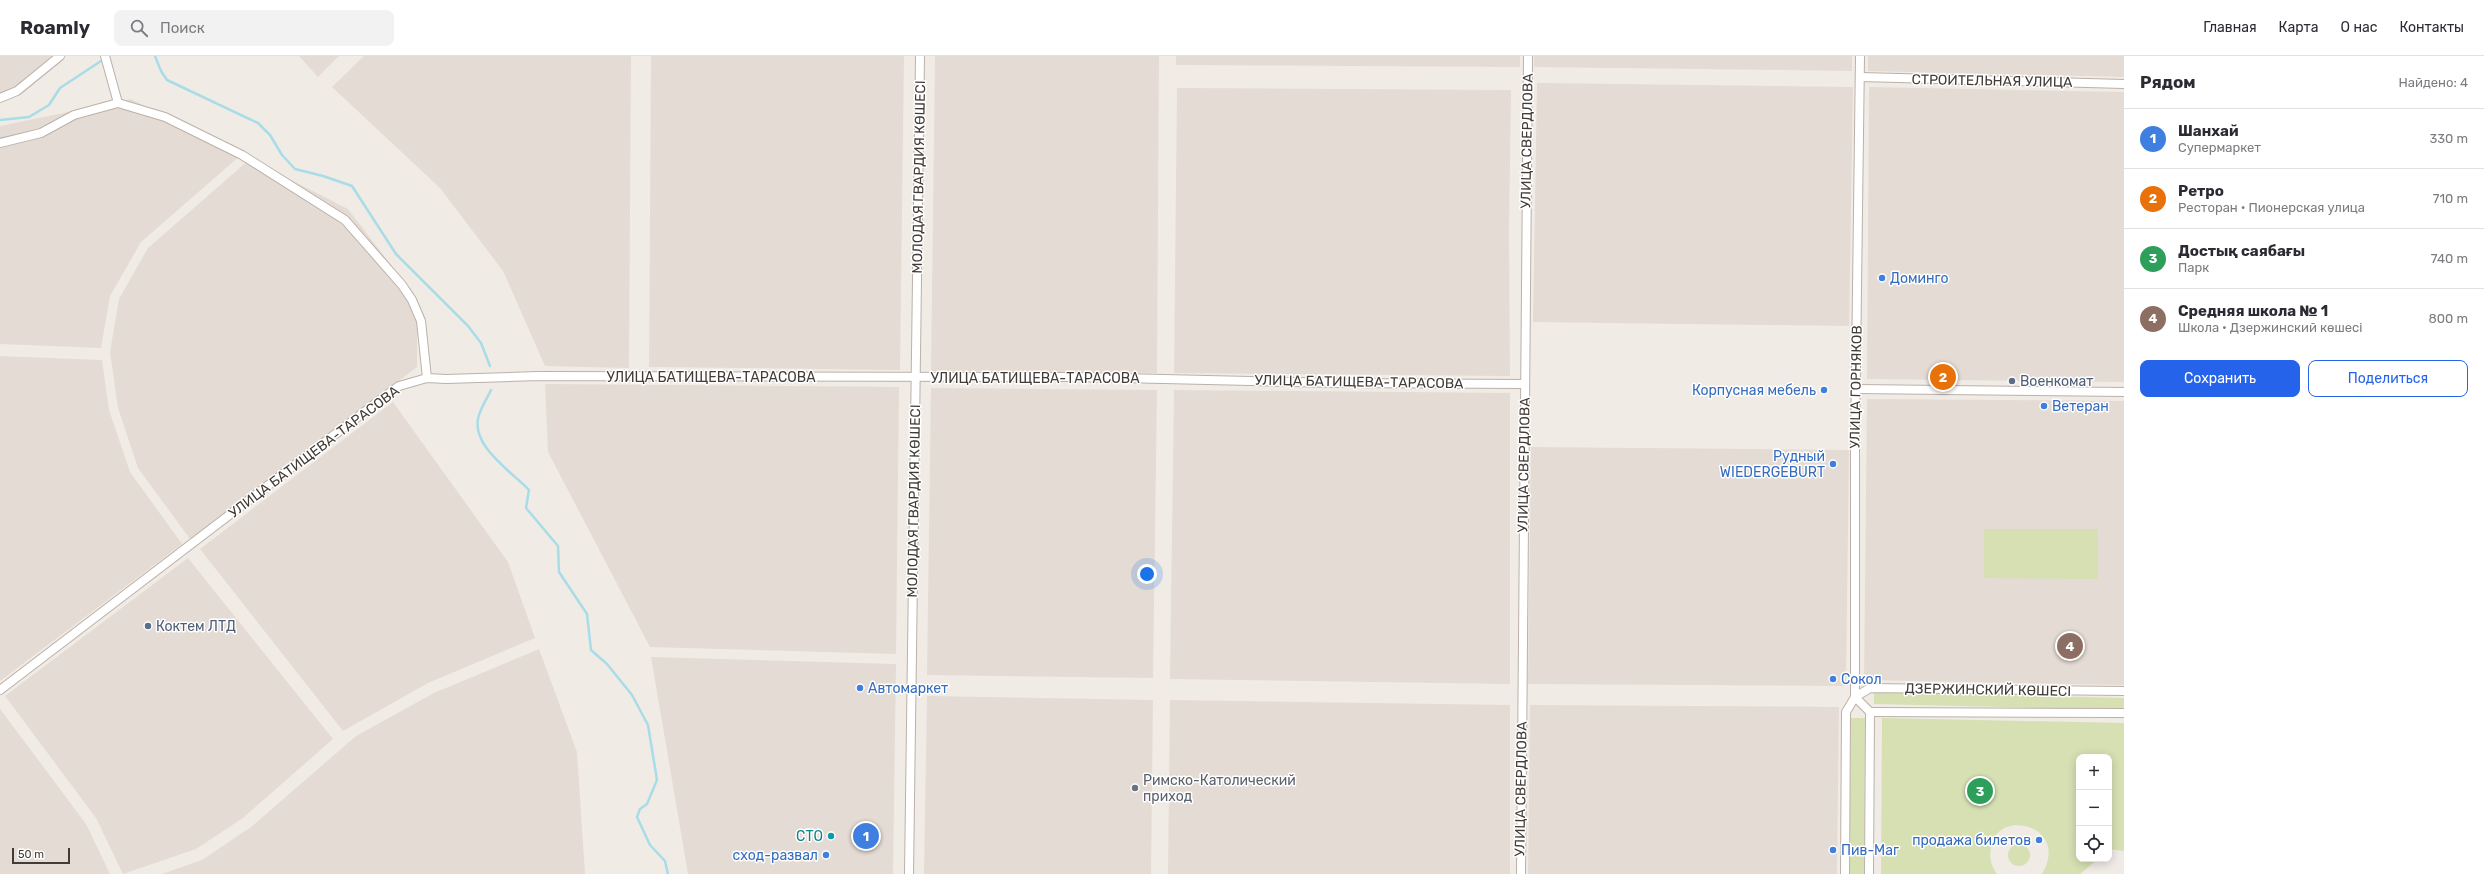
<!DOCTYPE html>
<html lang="ru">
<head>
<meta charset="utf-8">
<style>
  body { margin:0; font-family:Rubik,sans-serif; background:#f2f2f3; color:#2b2b33 }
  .controls { position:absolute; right:12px; bottom:12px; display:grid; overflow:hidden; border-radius:8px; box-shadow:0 2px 10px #0003 }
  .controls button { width:36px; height:36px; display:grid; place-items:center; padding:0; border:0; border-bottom:1px solid #e1e1e2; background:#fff; color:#2b2b33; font:20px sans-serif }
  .scale { position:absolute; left:12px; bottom:10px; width:58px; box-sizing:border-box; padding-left:4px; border:2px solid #423b36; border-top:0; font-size:11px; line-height:14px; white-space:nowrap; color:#423b36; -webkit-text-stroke:3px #fff; paint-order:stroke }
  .you { position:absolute; left:1147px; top:518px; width:14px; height:14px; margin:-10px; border:3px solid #fff; border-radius:50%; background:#1a73e8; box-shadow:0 0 0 6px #1a73e833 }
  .badge { display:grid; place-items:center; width:26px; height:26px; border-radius:50%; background:#2563eb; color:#fff; font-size:13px; font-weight:700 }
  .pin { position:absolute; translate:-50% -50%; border:2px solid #fff; box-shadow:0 1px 4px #0006 }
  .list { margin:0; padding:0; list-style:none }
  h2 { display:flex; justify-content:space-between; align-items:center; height:52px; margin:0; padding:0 16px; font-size:17px }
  h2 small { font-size:13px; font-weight:400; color:#7c7c81 }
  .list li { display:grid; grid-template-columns:26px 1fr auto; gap:12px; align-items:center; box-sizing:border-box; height:60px; padding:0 16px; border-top:1px solid #e1e1e2 }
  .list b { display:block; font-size:15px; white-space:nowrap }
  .list p { margin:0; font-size:13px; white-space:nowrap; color:#7c7c81 }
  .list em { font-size:13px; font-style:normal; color:#7c7c81 }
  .actions { display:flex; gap:8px; padding:12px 16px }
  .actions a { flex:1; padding:9px 0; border:1px solid #2563eb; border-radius:8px; text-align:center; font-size:14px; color:#2563eb }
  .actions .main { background:#2563eb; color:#fff }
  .icon { flex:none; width:22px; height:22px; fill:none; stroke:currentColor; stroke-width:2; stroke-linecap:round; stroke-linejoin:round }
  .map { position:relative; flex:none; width:2124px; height:818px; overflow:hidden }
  header { display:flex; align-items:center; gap:24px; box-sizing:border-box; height:56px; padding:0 20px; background:#fff; border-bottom:1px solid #e1e1e2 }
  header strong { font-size:19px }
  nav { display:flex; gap:22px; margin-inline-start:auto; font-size:14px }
  .search { width:280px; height:36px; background:#f2f2f3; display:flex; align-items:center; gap:10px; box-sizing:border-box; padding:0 14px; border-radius:8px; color:#7c7c81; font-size:15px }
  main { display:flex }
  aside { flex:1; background:#fff }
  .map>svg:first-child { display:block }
  .residential { fill:#e4dbd4 }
  .green { fill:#d6e0b3 }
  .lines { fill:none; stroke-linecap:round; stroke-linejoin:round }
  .stream { stroke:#a8dce7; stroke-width:2.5 }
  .street-casing { stroke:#bbb1a9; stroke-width:10 }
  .street { stroke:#fff; stroke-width:8 }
  .shop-dot { fill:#3f7fe0; stroke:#fff; stroke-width:1.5 }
  .service-dot { fill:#5c6f8a; stroke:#fff; stroke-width:1.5 }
  .worship-dot { fill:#6b7280; stroke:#fff; stroke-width:1.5 }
  .culture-dot { fill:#0f9aa8; stroke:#fff; stroke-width:1.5 }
  .labels { text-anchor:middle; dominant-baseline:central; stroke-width:3; stroke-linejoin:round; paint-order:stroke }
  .street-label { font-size:14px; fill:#423b36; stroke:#fff }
  .shop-label { font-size:14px; fill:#366cbe; stroke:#fff; text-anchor:start }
  .service-label { font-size:14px; fill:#4e5e75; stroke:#fff; text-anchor:start }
  .worship-label { font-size:14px; fill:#5b616d; stroke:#fff; text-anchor:start }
  .culture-label { font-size:14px; fill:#0d838f; stroke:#fff; text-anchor:end }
</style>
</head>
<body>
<header>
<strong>Roamly</strong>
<div class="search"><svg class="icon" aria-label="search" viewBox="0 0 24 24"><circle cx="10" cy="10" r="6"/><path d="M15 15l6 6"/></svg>Поиск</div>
<nav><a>Главная</a><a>Карта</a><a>О нас</a><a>Контакты</a></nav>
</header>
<main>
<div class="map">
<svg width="2124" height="818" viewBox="0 0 2124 818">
  <rect width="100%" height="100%" fill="#f1ebe6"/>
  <g class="residential">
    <polygon points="0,0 52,0 3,40 0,40"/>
    <polygon points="299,0 339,0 318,21"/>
    <polygon points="364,0 631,0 629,312 545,310 503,215 440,132 332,31"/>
    <polygon points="651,0 904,0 900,314 649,311"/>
    <polygon points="935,0 1159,0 1157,317 931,315"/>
    <polygon points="1176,0 1520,0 1520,11 1176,9"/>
    <polygon points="1534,0 1852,0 1852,15 1534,11"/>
    <polygon points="1868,0 2124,0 2124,21 1868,15"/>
    <polygon points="1537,27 1853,31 1849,270 1533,266"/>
    <polygon points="1869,31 2124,36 2124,326 1867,323"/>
    <polygon points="1177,32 1511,34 1509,176 1510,320 1174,317"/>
    <polygon points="131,43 241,99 141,186 110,240 101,292 0,288 0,70"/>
    <polygon points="250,103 348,153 417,243 417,311 190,483 138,412 118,352 110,296 119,243 148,192"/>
    <polygon points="0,300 102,304 109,354 130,416 182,488 0,625"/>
    <polygon points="545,328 899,331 896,598 650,591 548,396"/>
    <polygon points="931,332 1157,334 1153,622 927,619"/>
    <polygon points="1174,334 1510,337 1510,628 1170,623"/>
    <polygon points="1867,343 2124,345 2124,629 1864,624"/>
    <polygon points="393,346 508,506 535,582 428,627 343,675 200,493"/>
    <polygon points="1531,391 1849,394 1846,630 1528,628"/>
    <polygon points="188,502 333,683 243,762 196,793 123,818 96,762 5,640"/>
    <polygon points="539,593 577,696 585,818 162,818 202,804 251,771 356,680 434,637"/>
    <polygon points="651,601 896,608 893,818 688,818"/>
    <polygon points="927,640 1153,644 1151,818 924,818"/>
    <polygon points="1170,644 1510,649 1510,818 1168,818"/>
    <polygon points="1530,649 1839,651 1837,818 1528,818"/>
    <polygon points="0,653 86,768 110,818 0,818"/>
  </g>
  <g class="green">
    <polygon points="1984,473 2098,473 2098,523 1984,522"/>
    <polygon points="1874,636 2124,642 2124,654 1874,648"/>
    <polygon points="1851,662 1865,662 1864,818 1849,818"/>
    <path d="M1882 662 2124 667V795L2109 793V701H2079V803H2098L2080 818H2042C2071 769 1996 751 1991 792 1989 802 1991 810 1997 818H1881Z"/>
    <circle cx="2019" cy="799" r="11"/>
  </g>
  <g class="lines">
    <g class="stream">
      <polyline points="155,0 161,15 167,24 258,67 270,79 282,99 295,113 323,120 352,130 396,198 468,270 481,287 490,310"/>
      <polyline points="0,64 29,61 49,49 60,32 104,3"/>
      <path d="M491 334C487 342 482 350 479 359 469 389 511 415 529 434L526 452 558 490 559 516 587 558 591 594 607 608 632 639 648 669 657 724 647 748 640 753 637 761 650 789 665 805 668 818"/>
    </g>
    <defs>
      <g id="street">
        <polyline points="105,0 118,47"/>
        <polyline points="1860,0 1855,388 1855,641 1870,656"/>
        <polyline points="1860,21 2124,28"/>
        <polyline points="0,42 17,35 60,0"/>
        <polyline points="0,87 41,77 74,59 118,47 165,61 242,99 345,164 402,229 412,244 421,265 427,322"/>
        <polyline points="1856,333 2124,336"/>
        <polyline points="0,634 376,347 399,330 427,322 446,323 538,320 1077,321 1340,327 1525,328"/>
        <polyline points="1870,656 2124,657"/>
        <polyline points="909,818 920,0"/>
        <polyline points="1521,818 1528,0"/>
        <polyline points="1845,818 1846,656 1855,641 1870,632 2124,635"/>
        <polyline points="1869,818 1870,656"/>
      </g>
    </defs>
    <use href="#street" class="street-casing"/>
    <use href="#street" class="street"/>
  </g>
  <g class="shop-dot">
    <circle cx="1882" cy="222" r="4"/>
    <circle cx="1824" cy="334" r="4"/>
    <circle cx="2044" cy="350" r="4"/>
    <circle cx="1833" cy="408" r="4"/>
    <circle cx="1833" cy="623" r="4"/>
    <circle cx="860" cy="632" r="4"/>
    <circle cx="2039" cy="784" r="4"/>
    <circle cx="1833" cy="794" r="4"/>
    <circle cx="826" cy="799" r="4"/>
  </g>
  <g class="service-dot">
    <circle cx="2012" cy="325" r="4"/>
    <circle cx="148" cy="570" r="4"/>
  </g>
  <circle class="worship-dot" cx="1135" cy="732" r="4"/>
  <circle class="culture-dot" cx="831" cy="780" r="4"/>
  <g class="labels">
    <g class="street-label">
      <text transform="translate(1992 25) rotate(1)">СТРОИТЕЛЬНАЯ УЛИЦА</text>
      <text transform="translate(1527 85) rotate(-89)">УЛИЦА СВЕРДЛОВА</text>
      <text transform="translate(919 121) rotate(-89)">МОЛОДАЯ ГВАРДИЯ КӨШЕСІ</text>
      <text x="711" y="321">УЛИЦА БАТИЩЕВА-ТАРАСОВА</text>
      <text x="1035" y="322">УЛИЦА БАТИЩЕВА-ТАРАСОВА</text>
      <text transform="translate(1359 326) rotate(1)">УЛИЦА БАТИЩЕВА-ТАРАСОВА</text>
      <text transform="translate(1856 331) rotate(-89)">УЛИЦА ГОРНЯКОВ</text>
      <text transform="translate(314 396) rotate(-37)">УЛИЦА БАТИЩЕВА-ТАРАСОВА</text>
      <text transform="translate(1524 409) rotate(-89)">УЛИЦА СВЕРДЛОВА</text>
      <text transform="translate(914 445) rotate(-89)">МОЛОДАЯ ГВАРДИЯ КӨШЕСІ</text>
      <text transform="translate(1988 634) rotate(1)">ДЗЕРЖИНСКИЙ КӨШЕСІ</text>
      <text transform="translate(1521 733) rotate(-89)">УЛИЦА СВЕРДЛОВА</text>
    </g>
    <g class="shop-label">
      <text x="1890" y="222">Доминго</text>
      <text x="1816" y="334" text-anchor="end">Корпусная мебель</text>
      <text x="2052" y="350">Ветеран</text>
      <text x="1825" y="400" text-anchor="end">Рудный<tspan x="1825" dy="16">WIEDERGEBURT</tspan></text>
      <text x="1841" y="623">Сокол</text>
      <text x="868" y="632">Автомаркет</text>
      <text x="2031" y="784" text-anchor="end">продажа билетов</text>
      <text x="1841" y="794">Пив-Маг</text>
      <text x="818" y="799" text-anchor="end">сход-развал</text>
    </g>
    <g class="service-label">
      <text x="2020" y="325">Военкомат</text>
      <text x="156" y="570">Коктем ЛТД</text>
    </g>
    <g class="worship-label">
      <text x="1143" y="724">Римско-Католический<tspan x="1143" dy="16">приход</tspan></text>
    </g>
    <g class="culture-label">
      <text x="823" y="780">СТО</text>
    </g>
  </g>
</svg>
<div class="controls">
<button>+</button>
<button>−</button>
<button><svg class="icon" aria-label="locate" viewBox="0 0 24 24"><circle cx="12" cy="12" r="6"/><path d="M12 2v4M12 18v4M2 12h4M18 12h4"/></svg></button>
</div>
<div class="scale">50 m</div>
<div class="you"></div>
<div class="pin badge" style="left:866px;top:780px;background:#3f7fe0">1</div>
<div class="pin badge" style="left:1943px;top:321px;background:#e8710a">2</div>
<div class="pin badge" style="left:1980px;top:735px;background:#2e9e5b">3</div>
<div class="pin badge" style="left:2070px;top:590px;background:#8d6e63">4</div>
</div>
<aside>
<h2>Рядом<small>Найдено: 4</small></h2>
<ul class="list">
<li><span class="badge" style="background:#3f7fe0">1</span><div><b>Шанхай</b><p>Супермаркет</p></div><em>330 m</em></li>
<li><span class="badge" style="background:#e8710a">2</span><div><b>Ретро</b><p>Ресторан · Пионерская улица</p></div><em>710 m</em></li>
<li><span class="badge" style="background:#2e9e5b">3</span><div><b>Достық саябағы</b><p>Парк</p></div><em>740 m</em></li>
<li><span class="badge" style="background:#8d6e63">4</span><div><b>Средняя школа № 1</b><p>Школа · Дзержинский көшесі</p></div><em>800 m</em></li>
</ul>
<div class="actions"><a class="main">Сохранить</a><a>Поделиться</a></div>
</aside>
</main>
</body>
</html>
